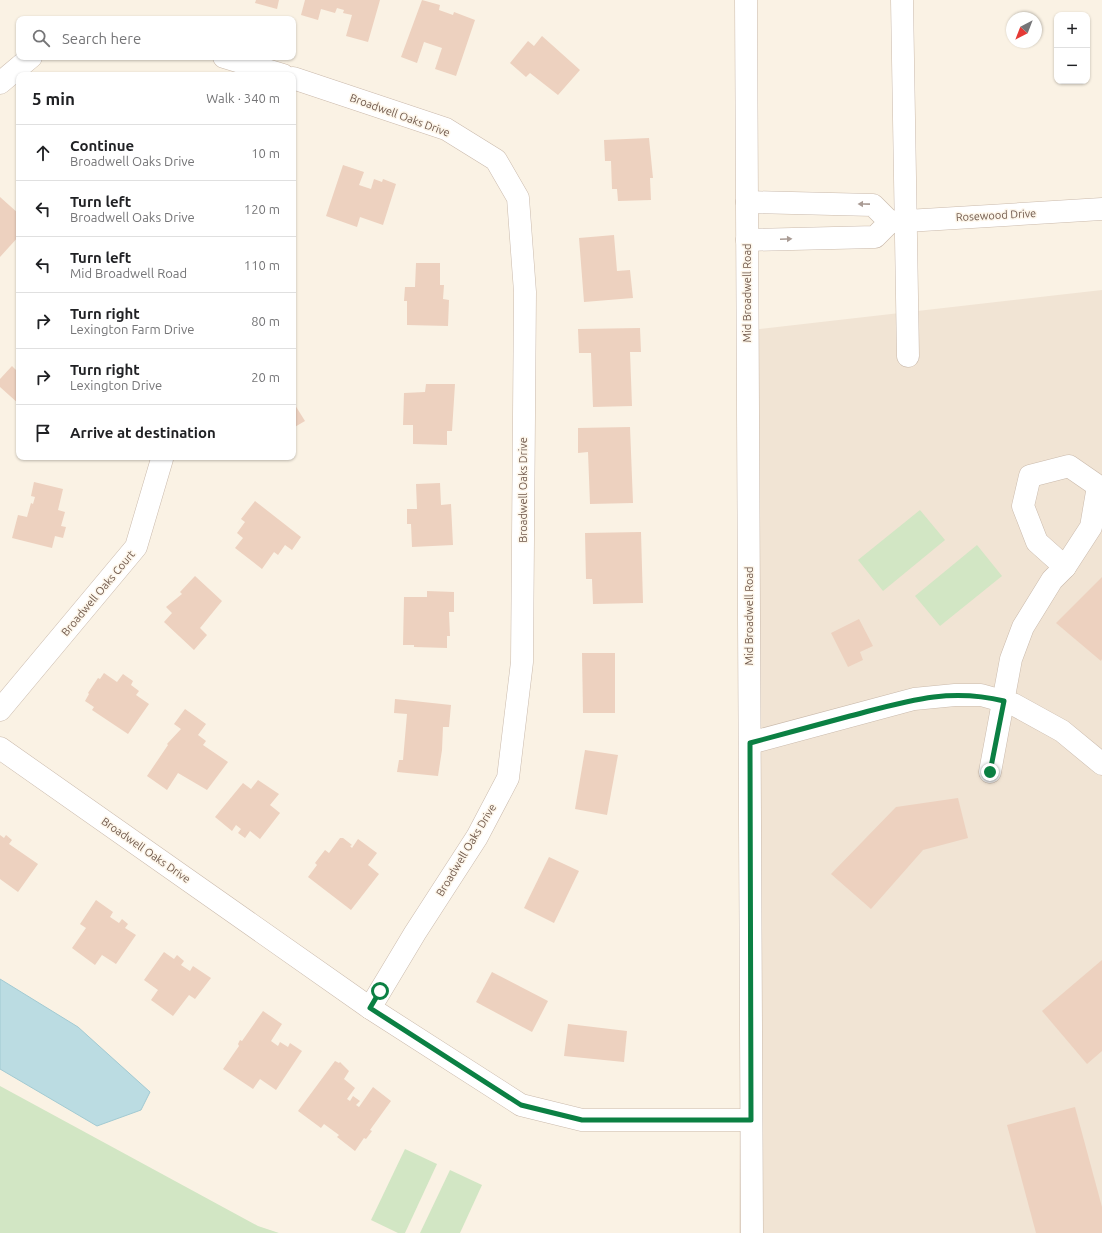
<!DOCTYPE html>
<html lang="en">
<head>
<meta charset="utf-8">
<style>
  body { margin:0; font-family:Ubuntu,sans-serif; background:#f6f6f6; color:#202124 }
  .controls { position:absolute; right:12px; top:12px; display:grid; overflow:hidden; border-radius:8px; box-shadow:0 1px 3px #0004 }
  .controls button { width:36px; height:36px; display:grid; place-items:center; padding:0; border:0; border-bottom:1px solid #e0e0e0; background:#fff; color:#202124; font:20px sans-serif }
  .compass { position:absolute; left:1006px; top:12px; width:36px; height:36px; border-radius:50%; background:#fff; box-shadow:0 1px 3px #0004; rotate:222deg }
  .stop { position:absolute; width:12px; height:12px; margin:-9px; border:3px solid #0b8043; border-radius:50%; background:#fff }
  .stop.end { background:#0b8043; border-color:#fff; box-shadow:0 1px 4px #0008 }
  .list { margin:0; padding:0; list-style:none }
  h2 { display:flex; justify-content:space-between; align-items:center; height:52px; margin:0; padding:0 16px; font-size:17px }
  h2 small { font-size:13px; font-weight:400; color:#757577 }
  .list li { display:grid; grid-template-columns:26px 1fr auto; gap:12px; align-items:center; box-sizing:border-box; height:56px; padding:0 16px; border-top:1px solid #e0e0e0 }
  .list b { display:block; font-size:15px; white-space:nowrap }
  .list p { margin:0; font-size:13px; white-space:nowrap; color:#757577 }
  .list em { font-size:13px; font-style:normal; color:#757577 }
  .icon { flex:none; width:22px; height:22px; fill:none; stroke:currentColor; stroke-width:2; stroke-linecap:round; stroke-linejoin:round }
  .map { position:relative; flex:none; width:1102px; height:1233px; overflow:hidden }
  .search { position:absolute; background:#fff; box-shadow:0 1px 3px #0004; left:16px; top:16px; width:280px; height:44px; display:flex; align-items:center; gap:10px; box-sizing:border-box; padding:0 14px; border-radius:8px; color:#757577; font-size:15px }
  .panel { position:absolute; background:#fff; box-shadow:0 1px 3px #0004; left:16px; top:72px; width:280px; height:388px; border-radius:8px }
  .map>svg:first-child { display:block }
  .residential { fill:#f1e4d4 }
  .green { fill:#d2e6c4 }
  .water { fill:#bbdce2; stroke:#a2cad2 }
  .building { fill:#edd1bf }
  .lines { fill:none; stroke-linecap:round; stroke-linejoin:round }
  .minor-casing { stroke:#cabaac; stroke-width:23 }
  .tertiary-casing { stroke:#cabaac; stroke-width:23 }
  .minor { stroke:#fff; stroke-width:22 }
  .tertiary { stroke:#fff; stroke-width:22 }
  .oneway { fill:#a99b94 }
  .route { stroke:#0b8043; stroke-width:5 }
  .labels { text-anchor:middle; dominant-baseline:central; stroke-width:3; stroke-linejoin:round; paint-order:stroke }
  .street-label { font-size:11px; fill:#70594c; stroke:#fdf6ea }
</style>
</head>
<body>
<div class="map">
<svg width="1102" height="1233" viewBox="0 0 1102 1233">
  <rect width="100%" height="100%" fill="#faf2e4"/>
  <polygon class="residential" points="1102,290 1102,1233 739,1233 743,331"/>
  <g class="green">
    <polygon points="920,510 945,540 883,591 858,560"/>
    <polygon points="977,545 1002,576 940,626 915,596"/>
    <polygon points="0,1086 258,1226 279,1233 0,1233"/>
    <polygon points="405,1149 437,1164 405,1233 398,1233 371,1220"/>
    <polygon points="450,1170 482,1185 460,1233 420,1233"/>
  </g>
  <polygon class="water" points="0,979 78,1027 150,1092 141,1110 97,1126 0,1069"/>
  <g class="building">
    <polygon points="256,0 279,0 277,9 255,3"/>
    <polygon points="305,0 380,0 368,42 346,36 352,15 343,13 344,10 337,8 335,13 321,9 318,20 301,15"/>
    <polygon points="422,0 440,5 439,10 453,15 454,12 475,20 456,76 435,69 442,48 424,42 417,63 401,57"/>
    <polygon points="542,36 580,70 558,95 530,73 526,77 510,63 528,41 534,46"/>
    <polygon points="649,138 653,178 650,178 651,200 618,201 617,189 612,189 611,161 605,161 604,140"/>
    <polygon points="343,165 364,172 359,185 371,189 374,179 382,182 383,179 396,184 383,225 360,217 357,227 326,216"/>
    <polygon points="0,197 19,214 19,236 0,257"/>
    <polygon points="614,235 617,271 630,270 633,298 584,302 579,238"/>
    <polygon points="416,263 440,263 440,285 444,285 443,299 449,300 448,326 407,325 407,301 404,301 405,287 415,287"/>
    <polygon points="640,328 641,352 630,352 632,406 593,407 591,353 579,353 578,329"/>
    <polygon points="12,366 19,373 19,404 0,387 0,379"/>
    <polygon points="426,384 455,384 452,431 447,431 447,445 413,444 413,425 403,425 404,393 425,392"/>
    <polygon points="295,405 305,421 293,428 293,406"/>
    <polygon points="630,427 633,503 590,504 588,452 578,453 578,428"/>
    <polygon points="34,482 63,489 58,510 65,512 61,526 66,527 63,538 55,536 52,548 12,538 18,515 27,517 31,503 33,504 35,497 31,496"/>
    <polygon points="440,483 441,505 451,504 453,545 412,547 411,524 407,524 407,509 417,509 416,484"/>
    <polygon points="255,501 301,537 292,550 285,545 278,555 274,552 262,569 235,548 243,538 237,533 245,522 241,519"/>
    <polygon points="641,532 643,603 593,604 592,579 586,579 585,533"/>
    <polygon points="195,576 222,601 200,628 207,635 194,650 164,622 172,613 166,607 182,594 180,592"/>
    <polygon points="1102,577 1102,659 1101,661 1056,623"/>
    <polygon points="427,591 454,592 454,612 449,612 450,636 447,636 447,648 414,647 414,645 403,645 404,597 427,597"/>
    <polygon points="859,619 873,646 860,652 863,660 848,667 831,633"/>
    <polygon points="582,653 615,653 615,713 583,713"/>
    <polygon points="104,673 117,682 123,674 133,681 131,685 139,691 136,695 149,704 128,734 92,710 94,707 85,701 89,694 88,693 98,678 100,679"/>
    <polygon points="395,699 451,705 449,727 443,727 442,750 438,776 397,772 399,760 403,760 407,714 394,713"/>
    <polygon points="185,709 206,724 198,735 206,741 203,745 228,762 207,790 178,773 167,790 147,776 168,745 167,744 181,729 174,724"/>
    <polygon points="585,750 618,755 607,815 575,809"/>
    <polygon points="258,780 279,794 270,805 280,813 260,839 250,831 245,838 238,833 241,829 236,825 232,831 215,817 243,783 251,789"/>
    <polygon points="958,798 968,838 923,850 871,909 831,874 896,807"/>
    <polygon points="0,835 4,838 6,835 12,840 9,844 38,864 18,892 0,879"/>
    <polygon points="340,838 343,838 352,845 350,846 352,848 358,839 377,853 368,865 379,874 351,910 308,877 317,865 315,863 325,850 329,853"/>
    <polygon points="549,857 579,871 554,923 524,908"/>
    <polygon points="96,900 113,912 110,917 119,923 122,919 128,924 125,928 136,935 116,964 102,955 95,965 72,948 86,928 80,924"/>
    <polygon points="164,952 174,959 177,955 184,961 181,965 190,971 193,966 211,978 195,999 189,995 173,1016 151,1000 158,990 144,980"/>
    <polygon points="1102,960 1102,1051 1087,1064 1042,1011"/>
    <polygon points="492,972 548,1001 532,1032 476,1002"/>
    <polygon points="263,1011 282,1024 271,1041 278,1046 280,1042 288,1047 290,1043 302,1051 276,1090 260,1079 253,1089 223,1069 239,1046 238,1044 240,1040 242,1041"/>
    <polygon points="568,1024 627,1031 624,1062 564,1056"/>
    <polygon points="335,1061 339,1063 340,1062 349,1071 344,1079 355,1088 347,1099 350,1101 353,1096 360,1101 356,1105 359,1107 373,1087 391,1101 370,1130 372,1131 366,1139 364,1138 355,1151 337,1137 339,1135 324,1124 321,1128 298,1111"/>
    <polygon points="1075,1107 1102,1207 1102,1233 1036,1233 1007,1125"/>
  </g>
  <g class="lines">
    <defs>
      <g id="minor">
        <polyline points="902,0 908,356"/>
        <polyline points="224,57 283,75"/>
        <polyline points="293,78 446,129 496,160 518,198 525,292 522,662 508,778 477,837 415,933 370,1008"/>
        <polyline points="0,83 31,57"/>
        <polyline points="747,202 873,205 890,222 875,237 747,240"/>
        <polyline points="890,222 1102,209"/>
        <polygon points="1069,466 1098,486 1091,527 1065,567 1037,542 1023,506 1030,476"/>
        <polyline points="0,710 136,547 162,459"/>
        <polyline points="750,743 914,699 955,695 981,695 1013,704 1062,731 1102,764"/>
        <polyline points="0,748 370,1008 521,1105 582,1120 751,1120"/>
        <polyline points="990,772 1011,659 1023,627 1052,580 1065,567"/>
      </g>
      <polyline id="tertiary" points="746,0 752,1233"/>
    </defs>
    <use href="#minor" class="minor-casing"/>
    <use href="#tertiary" class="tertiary-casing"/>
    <use href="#minor" class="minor"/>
    <use href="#tertiary" class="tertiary"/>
  </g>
  <defs><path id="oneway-solid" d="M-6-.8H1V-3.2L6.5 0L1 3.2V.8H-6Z"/></defs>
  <g class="oneway">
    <use href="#oneway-solid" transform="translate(864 204) rotate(-179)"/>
    <use href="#oneway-solid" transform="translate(786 239) rotate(-2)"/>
  </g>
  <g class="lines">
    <path class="route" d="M380 991 370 1008 521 1105 582 1120H751L750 743C783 734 817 725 850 716 904 702 947 687 1004 701L990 772"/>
  </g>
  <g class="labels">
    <g class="street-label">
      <text transform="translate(400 115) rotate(20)">Broadwell Oaks Drive</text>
      <text transform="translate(996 215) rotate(-3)">Rosewood Drive</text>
      <text transform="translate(747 293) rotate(-90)">Mid Broadwell Road</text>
      <text transform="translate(523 490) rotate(-90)">Broadwell Oaks Drive</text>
      <text transform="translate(98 593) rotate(-50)">Broadwell Oaks Court</text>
      <text transform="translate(749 616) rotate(-90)">Mid Broadwell Road</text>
      <text transform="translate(146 850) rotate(35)">Broadwell Oaks Drive</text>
      <text transform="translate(466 850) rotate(-59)">Broadwell Oaks Drive</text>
    </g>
  </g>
</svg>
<div class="controls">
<button>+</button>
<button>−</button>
</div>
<svg class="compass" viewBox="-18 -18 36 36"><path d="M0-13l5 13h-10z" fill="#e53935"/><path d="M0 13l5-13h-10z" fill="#757577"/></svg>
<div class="stop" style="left:380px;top:991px"></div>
<div class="stop end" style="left:990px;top:772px"></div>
<div class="search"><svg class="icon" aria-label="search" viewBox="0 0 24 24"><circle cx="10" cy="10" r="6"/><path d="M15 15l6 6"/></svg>Search here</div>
<section class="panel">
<h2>5 min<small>Walk · 340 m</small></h2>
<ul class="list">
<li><svg class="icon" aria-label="ahead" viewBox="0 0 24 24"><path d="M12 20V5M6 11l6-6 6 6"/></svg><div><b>Continue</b><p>Broadwell Oaks Drive</p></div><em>10 m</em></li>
<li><svg class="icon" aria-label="left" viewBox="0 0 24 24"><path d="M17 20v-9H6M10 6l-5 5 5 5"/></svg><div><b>Turn left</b><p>Broadwell Oaks Drive</p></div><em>120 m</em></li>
<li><svg class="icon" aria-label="left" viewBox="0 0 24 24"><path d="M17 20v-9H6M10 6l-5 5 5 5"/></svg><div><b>Turn left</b><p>Mid Broadwell Road</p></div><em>110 m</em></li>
<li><svg class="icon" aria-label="right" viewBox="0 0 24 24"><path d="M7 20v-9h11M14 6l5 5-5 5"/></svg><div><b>Turn right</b><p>Lexington Farm Drive</p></div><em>80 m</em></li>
<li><svg class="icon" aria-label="right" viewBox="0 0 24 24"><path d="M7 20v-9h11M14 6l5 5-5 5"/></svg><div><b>Turn right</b><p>Lexington Drive</p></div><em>20 m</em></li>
<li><svg class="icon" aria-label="arrive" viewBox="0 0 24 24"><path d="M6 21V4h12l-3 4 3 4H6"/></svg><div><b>Arrive at destination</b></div></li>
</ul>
</section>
</div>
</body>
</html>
